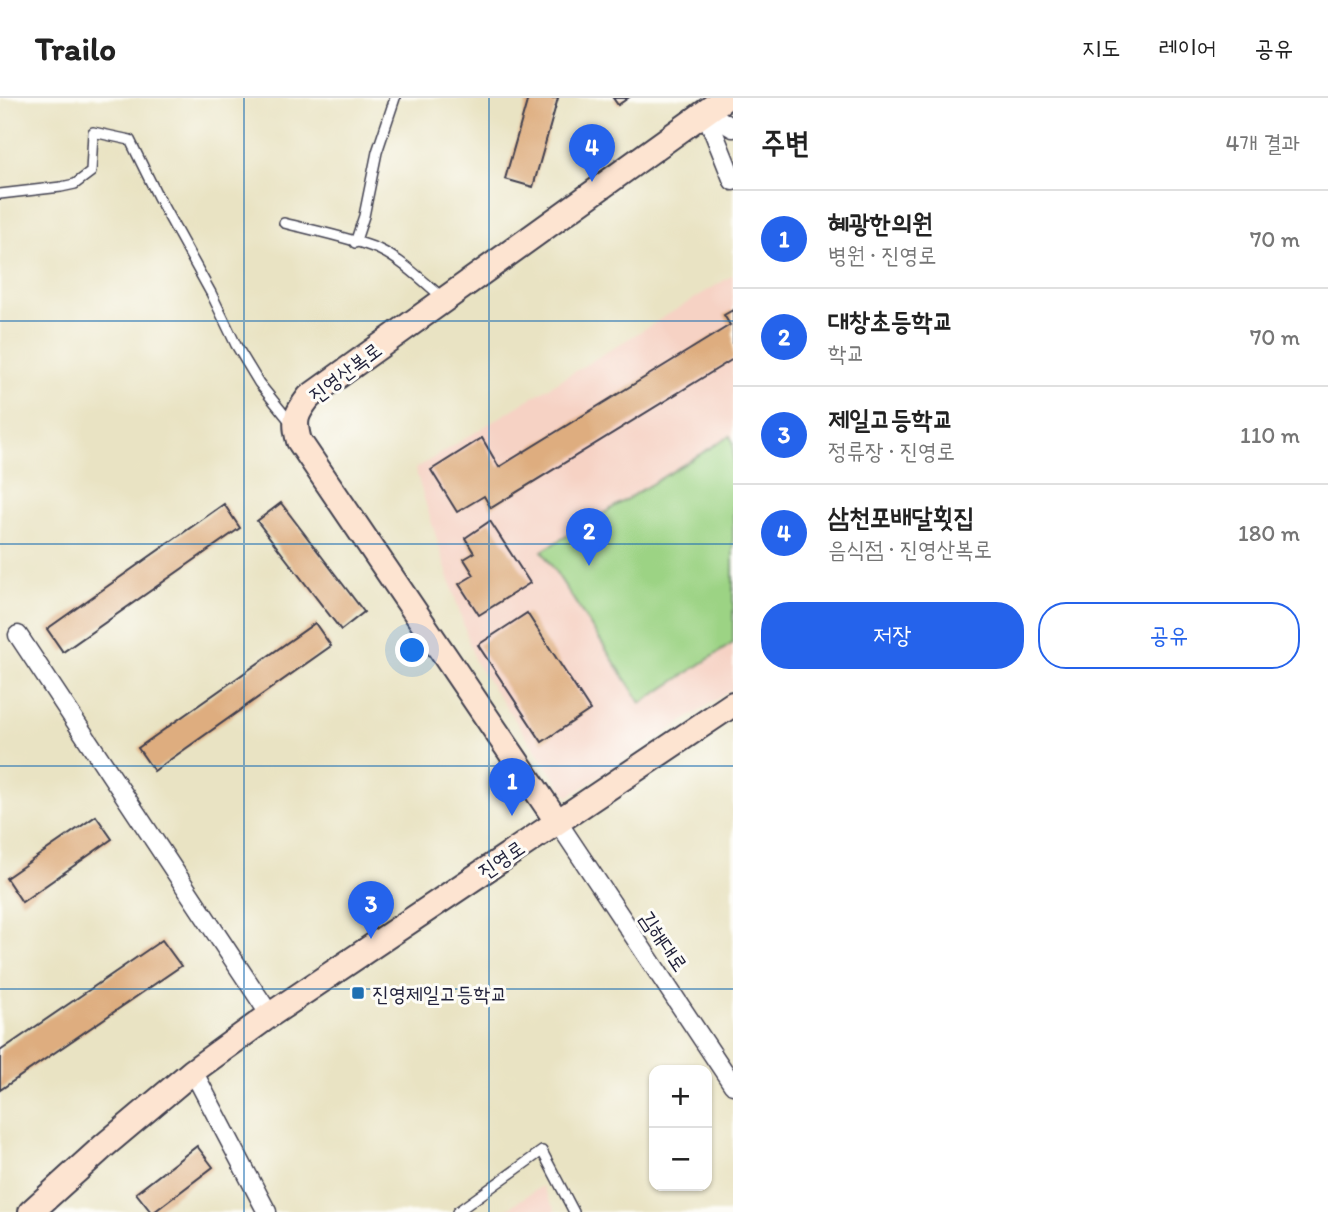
<!DOCTYPE html>
<html lang="ko">
<head>
<meta charset="utf-8">
<style>
  body { margin:0; font-family:Itim,"Poor Story",sans-serif; background:#f2f2f2; color:#222 }
  .controls { position:absolute; right:21px; bottom:21px; display:grid; overflow:hidden; border-radius:14px; box-shadow:0 2px 5px #0004 }
  .controls button { width:63px; height:63px; display:grid; place-items:center; padding:0; border:0; border-bottom:2px solid #e0e0e0; background:#fff; color:#222; font:35px sans-serif }
  .you { position:absolute; left:413px; top:553px; width:24px; height:24px; margin:-18px; border:5px solid #fff; border-radius:50%; background:#1a73e8; box-shadow:0 0 0 10px #1a73e833 }
  .badge { display:grid; place-items:center; width:46px; height:46px; border-radius:50%; background:#2563eb; color:#fff; font-size:23px; font-weight:700 }
  .pin { position:absolute; translate:-50% -58px; filter:drop-shadow(0 2px 4px #0008) }
  .pin::after { content:''; position:absolute; top:37px; width:24px; height:21px; background:inherit; clip-path:polygon(0 0,100% 0,50% 100%) }
  .list { margin:0; padding:0; list-style:none }
  h2 { display:flex; justify-content:space-between; align-items:center; height:91px; margin:0; padding:0 28px; font-size:30px }
  h2 small { font-size:23px; font-weight:400; color:#767676 }
  .list li { display:grid; grid-template-columns:46px 1fr auto; gap:21px; align-items:center; box-sizing:border-box; height:98px; padding:0 28px; border-top:2px solid #e0e0e0 }
  .list b { display:block; font-size:26px; white-space:nowrap }
  .list p { margin:0; font-size:23px; white-space:nowrap; color:#767676 }
  .list em { font-size:23px; font-style:normal; color:#767676 }
  .actions { display:flex; gap:14px; padding:21px 28px }
  .actions a { flex:1; padding:16px 0; border:2px solid #2563eb; border-radius:28px; text-align:center; font-size:24px; color:#2563eb }
  .actions .main { background:#2563eb; color:#fff }
  .map { position:relative; flex:none; width:733px; height:1114px; overflow:hidden }
  header { display:flex; align-items:center; gap:42px; box-sizing:border-box; height:98px; padding:0 35px; background:#fff; border-bottom:2px solid #e0e0e0 }
  header strong { font-size:33px }
  nav { display:flex; gap:38px; margin-inline-start:auto; font-size:24px }
  main { display:flex }
  aside { flex:1; background:#fff }
  .map>svg:first-child { display:block }
  .built { fill:#f6d2c4 }
  .green { fill:#9cd384; stroke:#5f7a60; stroke-width:2 }
  .building { fill:#dead7f }
  .lines { fill:none; stroke-linecap:round; stroke-linejoin:round }
  .lane-casing { stroke:#403f4f; stroke-width:12 }
  .street-casing { stroke:#403f4f; stroke-width:21 }
  .secondary-casing { stroke:#403f4f; stroke-width:28 }
  .lane { stroke:#fff; stroke-width:9 }
  .street { stroke:#fff; stroke-width:18 }
  .secondary { stroke:#fde4d1; stroke-width:24 }
  .grid { fill:none; stroke:#1f6fb2; stroke-width:2; stroke-opacity:0.55 }
  .poi-dot { fill:#1f6fb2; stroke:#fdfcf7; stroke-width:2.5 }
  .labels { text-anchor:middle; dominant-baseline:central; stroke-width:6; stroke-linejoin:round; paint-order:stroke }
  .street-label { font-size:21px; fill:#22223b; stroke:#fdfcf7 }
  .poi-label { font-size:21px; fill:#22223b; stroke:#fdfcf7; text-anchor:start }
</style>
</head>
<body>
<header>
<strong>Trailo</strong>
<nav><a>지도</a><a>레이어</a><a>공유</a></nav>
</header>
<main>
<div class="map">
<svg width="733" height="1114" viewBox="0 0 733 1114">
  <rect width="100%" height="100%" fill="#fdfcf7"/>
  <filter id="ink" filterUnits="userSpaceOnUse"><feTurbulence type="fractalNoise" baseFrequency=".0143" numOctaves="2"/><feDisplacementMap in="SourceGraphic" scale="14" xChannelSelector="R" yChannelSelector="G"/><feConvolveMatrix kernelMatrix="1 2 1 2 8 2 1 2 1" color-interpolation-filters="sRGB"/></filter>
  <filter id="wash" filterUnits="userSpaceOnUse"><feTurbulence type="fractalNoise" baseFrequency=".00686" numOctaves="4" result="noise"/><feDisplacementMap in="SourceGraphic" scale="28" xChannelSelector="R" yChannelSelector="G"/><feGaussianBlur stdDeviation="1.57" result="paint"/><feColorMatrix in="noise" values="0 0 0 0 0 0 0 0 0 0 0 0 0 0 0 0 0 1.4 0 .05"/><feComposite in="paint" operator="in"/></filter>
  <g filter="url(#wash)">
    <rect width="100%" height="100%" fill="#e9e3c3"/>
    <g class="built">
      <polygon points="733,177 733,591 568,699 475,564 415,371"/>
      <polygon points="542,1088 556,1114 502,1114"/>
    </g>
    <polygon class="green" points="730,338 733,344 733,545 641,605 542,453"/>
    <g id="blocks">
      <g class="building">
        <polygon points="528,0 558,0 533,89 505,81"/>
        <polygon points="613,0 628,0 618,7"/>
        <polygon points="733,212 733,261 491,410 484,398 457,414 431,372 482,340 499,369 730,227 724,217"/>
        <polygon points="281,405 364,514 341,532 257,423"/>
        <polygon points="224,406 240,430 63,554 47,531"/>
        <polygon points="490,423 530,485 479,517 459,486 474,477 464,461 474,455 465,440"/>
        <polygon points="527,515 590,612 542,644 478,547"/>
        <polygon points="315,525 331,548 154,673 138,650"/>
        <polygon points="96,718 112,741 22,804 6,780"/>
        <polygon points="162,842 181,868 0,992 0,953"/>
        <polygon points="197,1048 213,1069 154,1114 151,1114 136,1095"/>
      </g>
    </g>
  </g>
  <g filter="url(#ink)">
    <use href="#blocks" fill-opacity="0" stroke="#403f4f" stroke-width="2"/>
    <g class="lines">
      <defs>
        <g id="lane">
          <polyline points="0,96 61,89 75,86 91,74 93,34 130,42 158,99 211,195 236,247 259,285 292,326"/>
          <path d="M284 125C315 133 348 139 378 151 402 162 423 183 443 200"/>
          <polyline points="355,145 364,118 377,54 395,0"/>
          <polyline points="457,1114 542,1053 574,1114"/>
        </g>
        <g id="street">
          <polyline points="705,13 733,83"/>
          <polyline points="705,13 733,30"/>
          <polyline points="18,537 270,917"/>
          <polyline points="557,723 733,987"/>
          <polyline points="193,973 267,1114"/>
        </g>
        <g id="secondary">
          <path d="M557 723 299 343C293 322 296 316 309 299L725 0"/>
          <polyline points="31,1114 105,1047 193,973 270,917 733,606"/>
        </g>
      </defs>
      <use href="#lane" class="lane-casing"/>
      <use href="#street" class="street-casing"/>
      <use href="#secondary" class="secondary-casing"/>
      <use href="#lane" class="lane"/>
      <use href="#street" class="street"/>
      <use href="#secondary" class="secondary"/>
    </g>
  </g>
  <path class="grid" d="M244 0V1114M489 0V1114M0 223H733M0 446H733M0 668H733M0 891H733"/>
  <rect class="poi-dot" x="351" y="888" width="14" height="14" rx="3.5"/>
  <g class="labels">
    <g class="street-label">
      <text transform="translate(345 274) rotate(-37)">진영산복로</text>
      <text transform="translate(501 761) rotate(-34)">진영로</text>
      <text transform="translate(664 843) rotate(56)">김해대로</text>
    </g>
    <g class="poi-label">
      <text x="372" y="895">진영제일고등학교</text>
    </g>
  </g>
</svg>
<div class="controls">
<button>+</button>
<button>−</button>
</div>
<div class="you"></div>
<div class="pin badge" style="left:512px;top:718px">1</div>
<div class="pin badge" style="left:589px;top:468px">2</div>
<div class="pin badge" style="left:371px;top:841px">3</div>
<div class="pin badge" style="left:592px;top:84px">4</div>
</div>
<aside>
<h2>주변<small>4개 결과</small></h2>
<ul class="list">
<li><span class="badge">1</span><div><b>혜광한의원</b><p>병원 · 진영로</p></div><em>70 m</em></li>
<li><span class="badge">2</span><div><b>대창초등학교</b><p>학교</p></div><em>70 m</em></li>
<li><span class="badge">3</span><div><b>제일고등학교</b><p>정류장 · 진영로</p></div><em>110 m</em></li>
<li><span class="badge">4</span><div><b>삼천포배달횟집</b><p>음식점 · 진영산복로</p></div><em>180 m</em></li>
</ul>
<div class="actions"><a class="main">저장</a><a>공유</a></div>
</aside>
</main>
</body>
</html>
